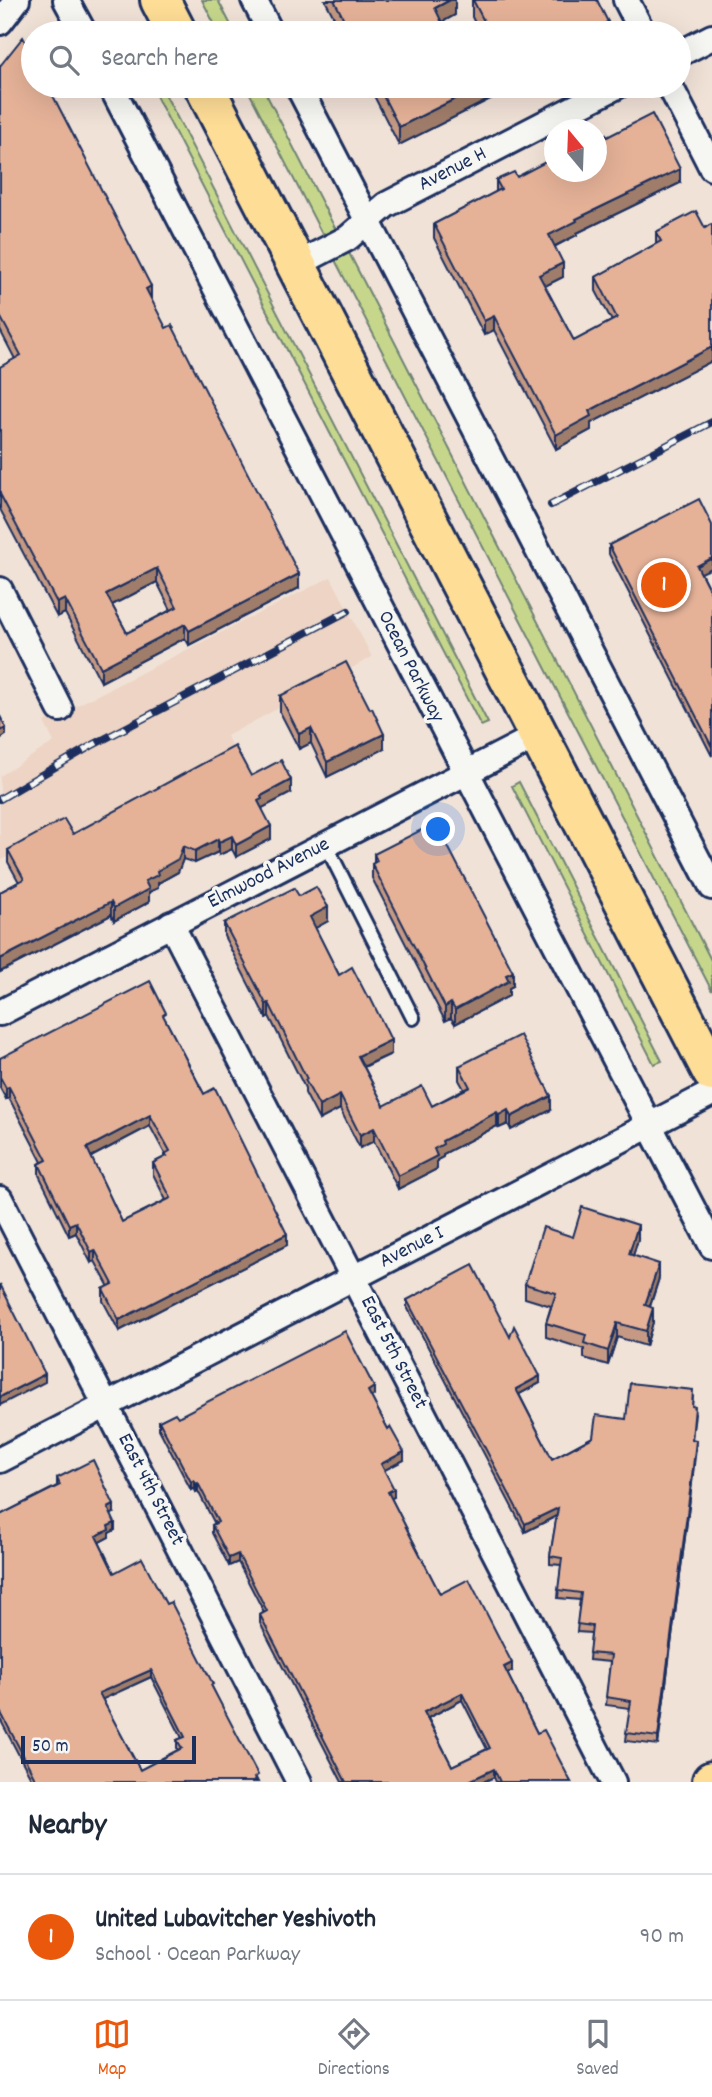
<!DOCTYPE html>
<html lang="en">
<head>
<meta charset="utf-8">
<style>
  body { margin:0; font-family:Dekko,sans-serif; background:#f6f6f7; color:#1f2937 }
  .compass { position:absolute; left:544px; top:119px; width:63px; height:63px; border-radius:50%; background:#fff; box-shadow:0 7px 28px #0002; rotate:341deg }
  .scale { position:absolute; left:21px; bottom:18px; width:175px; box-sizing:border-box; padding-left:7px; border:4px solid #1b2f5e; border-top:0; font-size:19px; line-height:24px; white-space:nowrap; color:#1b2f5e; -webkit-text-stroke:5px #f6f6f2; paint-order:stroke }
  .you { position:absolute; left:439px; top:830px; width:24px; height:24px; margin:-18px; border:5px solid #fff; border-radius:50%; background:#1a73e8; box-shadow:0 0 0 10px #1a73e833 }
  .badge { display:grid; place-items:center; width:46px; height:46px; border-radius:50%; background:#ea580c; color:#fff; font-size:23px; font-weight:700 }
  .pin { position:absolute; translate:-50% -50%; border:4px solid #fff; box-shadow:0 2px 7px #0006 }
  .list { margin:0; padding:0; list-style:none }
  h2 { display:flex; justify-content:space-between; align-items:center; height:91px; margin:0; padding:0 28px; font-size:30px }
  h2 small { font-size:23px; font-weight:400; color:#747a83 }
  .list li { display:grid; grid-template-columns:46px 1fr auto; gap:21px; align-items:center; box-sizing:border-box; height:126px; padding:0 28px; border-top:2px solid #e0e1e3 }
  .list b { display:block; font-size:26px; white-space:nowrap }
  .list p { margin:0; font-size:23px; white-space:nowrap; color:#747a83 }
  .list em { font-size:23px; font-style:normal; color:#747a83 }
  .icon { flex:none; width:38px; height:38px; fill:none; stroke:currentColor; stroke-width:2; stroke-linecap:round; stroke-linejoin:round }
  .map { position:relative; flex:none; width:712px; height:1782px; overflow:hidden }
  .search { position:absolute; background:#fff; box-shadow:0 7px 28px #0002; left:21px; right:21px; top:21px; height:77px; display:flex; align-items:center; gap:18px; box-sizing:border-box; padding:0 24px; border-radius:38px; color:#747a83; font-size:26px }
  .sheet { height:217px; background:#fff }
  nav { display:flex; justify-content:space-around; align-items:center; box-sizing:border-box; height:98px; border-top:2px solid #e0e1e3; background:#fff; font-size:19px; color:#747a83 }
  nav a { display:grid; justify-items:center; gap:4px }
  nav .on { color:#ea580c }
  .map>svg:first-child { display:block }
  .built { fill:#edd4c4 }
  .grass { fill:#c6d78c; stroke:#708375; stroke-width:2 }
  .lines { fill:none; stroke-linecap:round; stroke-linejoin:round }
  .service-casing { stroke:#1b2f5e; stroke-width:18 }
  .minor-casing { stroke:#1b2f5e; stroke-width:30 }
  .primary-casing { stroke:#1b2f5e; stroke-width:44 }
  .service { stroke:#f6f6f2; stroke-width:12 }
  .minor { stroke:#f6f6f2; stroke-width:24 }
  .primary { stroke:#fedd96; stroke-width:38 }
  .rail-casing { stroke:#1b2f5e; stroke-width:8 }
  .rail { stroke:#f6f6f2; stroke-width:5; stroke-dasharray:16; stroke-linecap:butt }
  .wall { fill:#c59983; stroke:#1b2f5e; stroke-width:2; fill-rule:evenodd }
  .shaded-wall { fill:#a07d6a; stroke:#1b2f5e; stroke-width:2 }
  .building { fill:#e5b298; stroke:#1b2f5e; stroke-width:2; fill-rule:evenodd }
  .labels { text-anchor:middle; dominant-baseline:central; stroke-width:7; stroke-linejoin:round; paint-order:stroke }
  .street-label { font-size:21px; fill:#1b2f5e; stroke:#f6f6f2 }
</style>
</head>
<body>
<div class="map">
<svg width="712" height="1782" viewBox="0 0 712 1782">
  <rect width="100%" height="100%" fill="#f1e2d7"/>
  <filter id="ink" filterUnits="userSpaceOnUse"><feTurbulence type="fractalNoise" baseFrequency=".0143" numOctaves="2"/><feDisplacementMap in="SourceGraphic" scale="14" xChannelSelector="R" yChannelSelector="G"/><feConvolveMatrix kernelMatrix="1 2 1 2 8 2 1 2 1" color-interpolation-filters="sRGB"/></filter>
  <g filter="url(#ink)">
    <polygon class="built" points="331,577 372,657 227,736 234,753 73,840 64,827 0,861 0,776 54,742 44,722"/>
    <g class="grass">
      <polygon points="202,0 218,0 235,33 219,33"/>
      <polygon points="151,86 161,86 488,723 481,726"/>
      <polygon points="246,86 262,86 336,230 327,235 321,232"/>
      <polygon points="347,249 712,962 712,991 336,262 336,258"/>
      <polygon points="519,782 662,1061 654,1064 512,786"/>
    </g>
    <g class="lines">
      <defs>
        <polyline id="service" points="326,845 413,1018"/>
        <g id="minor">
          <polyline points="66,0 84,33"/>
          <polyline points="254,0 271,33"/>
          <polyline points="626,0 643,33"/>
          <polyline points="0,22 17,0"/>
          <polyline points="679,54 712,37"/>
          <polyline points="111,86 712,1246"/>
          <polyline points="298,86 712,887"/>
          <polyline points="670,86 712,168"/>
          <polyline points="296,265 348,238 386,205 617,86"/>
          <polyline points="0,590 60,709"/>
          <polyline points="171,924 613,1782"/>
          <polyline points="0,1013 539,735"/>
          <polyline points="0,1199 299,1782"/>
          <polyline points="0,1460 712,1093"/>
        </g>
        <g id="primary">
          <polyline points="160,0 177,33"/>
          <polyline points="204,86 712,1072"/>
          <polyline points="712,1782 712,1781"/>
        </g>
      </defs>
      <use href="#service" class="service-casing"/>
      <use href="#minor" class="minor-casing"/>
      <use href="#primary" class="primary-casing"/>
      <use href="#service" class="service"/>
      <use href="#minor" class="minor"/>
      <use href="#primary" class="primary"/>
      <defs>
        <g id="rail">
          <polyline points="551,505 712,422"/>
          <polyline points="0,799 91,746 348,611"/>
        </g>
      </defs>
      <use href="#rail" class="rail-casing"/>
      <use href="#rail" class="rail"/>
    </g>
    <g class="wall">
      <polygon points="325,0 455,0 455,15 442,22 447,33 342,33"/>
      <polygon points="472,0 597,0 608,33 479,31 472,17"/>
      <path d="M0 66 151 300 299 588 189 645 185 638 101 682 65 613 57 617 0 509V367L15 359 0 330ZM157 582 171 610 127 633 112 605Z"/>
      <polygon points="369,86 516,86 399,145"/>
      <polygon points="607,137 680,183 577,233 577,235 554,247 563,277 545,286 574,341 612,321 596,291 596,277 656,244 656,232 705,228 712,225 712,361 591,423 591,430 556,449 494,330 484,335 434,238 434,224 496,192 496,180 517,177"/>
      <polygon points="609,545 701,573 712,595 712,756 609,554"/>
      <polygon points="280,696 384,749 327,777 311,743 299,749 280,712"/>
      <polygon points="251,776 291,793 262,808 271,839 236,857 232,849 219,855 218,852 195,863 183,859 178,872 158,883 158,888 149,892 149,902 114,921 111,915 0,972 0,892 19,882 8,862 8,850 73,834"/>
      <polygon points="374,854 513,986 509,988 509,996 455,1024 451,1018 445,1021 372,878 372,864 374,863"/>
      <polygon points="299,896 328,921 315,928 339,975 391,1054 364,1067 384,1106 432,1106 464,1089 459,1080 459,1066 551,1110 511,1130 508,1124 499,1128 497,1126 443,1154 443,1157 437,1160 437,1169 398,1189 374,1141 360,1148 340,1109 319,1120 305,1093 305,1088 269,1016 266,1018 224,936 224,923"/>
      <path d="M166 1021 204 1094 287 1245 119 1331 103 1301V1289L109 1287 95 1261 91 1263 76 1233 69 1236 39 1175V1164L42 1162 9 1098 6 1099 0 1088V1058ZM150 1126 165 1154V1157L153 1163V1174L166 1200 122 1222 91 1157Z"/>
      <polygon points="573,1237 638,1239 633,1256 659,1278 650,1307 653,1322 646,1346 617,1337 608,1365 584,1358 584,1349 546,1337 546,1323 551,1306 525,1298 525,1284"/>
      <polygon points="407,1300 510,1337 540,1383 519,1394 552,1459 626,1419 693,1397 692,1406 695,1414 692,1439 696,1447 692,1483 658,1745 626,1741 630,1708 606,1705 610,1662 589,1660 591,1633 577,1632 580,1600 558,1598 561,1565 550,1564 550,1556 557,1516 525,1532 407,1307"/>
      <path d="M374 1395 371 1397 404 1460 384 1470 394 1497 391 1498 440 1594 512 1671 507 1673 537 1733 571 1782H496L494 1777 483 1782H342L260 1623V1615L264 1612 238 1562 229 1566 212 1533V1525L215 1524 198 1491 196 1492 194 1488 191 1490 159 1429V1421L178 1417ZM462 1700 487 1749 452 1766 428 1718Z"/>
      <path d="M57 1478 114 1513 111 1514 115 1530 109 1533V1537L99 1542 114 1573 166 1604 213 1689 258 1782H33L0 1719V1515L57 1486ZM151 1677 182 1738 177 1740V1748L178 1750 140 1770 102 1699Z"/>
    </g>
    <g class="shaded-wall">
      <polygon points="450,0 455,0 455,15 435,26 435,8"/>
      <polygon points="608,22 608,33 585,33"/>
      <polygon points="481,86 516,86 399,145 399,127"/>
      <polygon points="680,169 680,183 577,233 577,235 549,249 549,235 576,219"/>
      <polygon points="563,263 563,277 539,289 539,275"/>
      <polygon points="151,286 151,300 146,289"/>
      <polygon points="494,316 494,330 484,335 484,321"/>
      <polygon points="712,347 712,361 591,423 591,430 556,449 556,435 589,411"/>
      <polygon points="712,558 712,568 697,575 697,566"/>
      <polygon points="157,568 157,582 106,608 106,594"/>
      <polygon points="299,574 299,588 189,645 189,631"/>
      <polygon points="65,599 65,613 57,617 57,603"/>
      <polygon points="185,624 185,638 101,682 101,668"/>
      <polygon points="6,728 6,735 0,739 0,731"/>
      <polygon points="311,728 311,743 299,749 299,734"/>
      <polygon points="384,734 384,749 327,777 327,762"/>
      <polygon points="291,780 291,793 262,808 262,812 258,801 261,796"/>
      <polygon points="271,826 271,839 236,857 236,845"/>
      <polygon points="232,836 232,849 219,855 219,842"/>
      <polygon points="218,839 218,852 195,863 195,851"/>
      <polygon points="183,846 183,859 178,872 158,883 158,888 149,892 149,902 114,921 114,908 157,871"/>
      <polygon points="111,902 111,915 0,972 0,959"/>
      <polygon points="328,907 328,921 310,931 310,917"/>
      <polygon points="513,972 513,986 509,988 509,996 455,1024 455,1010 506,975"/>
      <polygon points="269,1003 269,1016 266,1018 266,1004"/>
      <polygon points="451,1003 451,1018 445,1021 445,1007"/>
      <polygon points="391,1040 391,1054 358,1069 358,1056"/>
      <polygon points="9,1087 9,1098 6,1099 6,1088"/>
      <polygon points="340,1095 340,1109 319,1120 319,1106"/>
      <polygon points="551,1096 551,1110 511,1130 511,1117"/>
      <polygon points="508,1110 508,1124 499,1128 499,1115"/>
      <polygon points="497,1112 497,1126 443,1154 443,1157 437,1160 437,1169 398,1189 398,1176 442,1141"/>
      <polygon points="150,1115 150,1126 87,1159 87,1148"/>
      <polygon points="374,1128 374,1141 360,1148 360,1135"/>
      <polygon points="76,1222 76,1233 69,1236 69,1225"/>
      <polygon points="638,1225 638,1239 629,1269 629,1254"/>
      <polygon points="287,1234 287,1245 119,1331 119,1320"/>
      <polygon points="95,1250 95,1261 91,1263 91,1252"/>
      <polygon points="659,1264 659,1278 645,1320 645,1305"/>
      <polygon points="653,1308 653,1322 646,1346 646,1331"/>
      <polygon points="617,1323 617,1337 608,1365 608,1351"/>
      <polygon points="45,1374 45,1382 0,1405 0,1397"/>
      <polygon points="540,1376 540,1383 516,1396 516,1389"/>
      <polygon points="374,1387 374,1395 368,1398 368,1391"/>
      <polygon points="696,1440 692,1483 658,1745 658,1737"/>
      <polygon points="404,1452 404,1460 381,1472 381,1464"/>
      <polygon points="194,1480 194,1488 191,1490 191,1482"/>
      <polygon points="198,1483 198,1491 196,1492 196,1484"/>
      <polygon points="394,1489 394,1497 388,1500 388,1492"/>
      <polygon points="114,1505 114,1513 108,1516 108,1508"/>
      <polygon points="558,1508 558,1515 525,1532 525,1524"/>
      <polygon points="115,1523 115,1530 109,1533 109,1537 96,1544 96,1536 108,1526"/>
      <polygon points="238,1554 238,1562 229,1566 229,1558"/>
      <polygon points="512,1663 512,1671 504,1675 504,1667"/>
      <polygon points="151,1670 151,1677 99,1701 99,1693"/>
      <polygon points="462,1693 462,1700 424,1720 424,1712"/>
      <polygon points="494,1769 494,1777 483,1782 467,1782"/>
    </g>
    <g class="building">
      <polygon points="334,0 450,0 435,8 447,33 351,33"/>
      <polygon points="473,0 597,0 608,22 585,33 475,33 487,27"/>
      <path d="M23 37 33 57V86H48L151 286 146 289 166 328 172 325 299 574 189 631 185 624 101 668 65 599 57 603 0 494V367L21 355 0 316V66ZM157 568 177 607 127 633 106 594Z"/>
      <polygon points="378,86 481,86 399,127"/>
      <polygon points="652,114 680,169 576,219 577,221 549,235 563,263 539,275 574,341 617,318 596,277 661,241 656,232 696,211 705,228 711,224 712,225 712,347 589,411 591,416 556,435 494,316 484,321 434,224 501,189 496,180 514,172 517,177 555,157 555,172 597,172 597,139 606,134 607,137"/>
      <polygon points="699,499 712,525 712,558 697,566 712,595 712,747 609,545"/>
      <polygon points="346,662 370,709 372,708 384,734 327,762 311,728 299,734 280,696"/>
      <polygon points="0,716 6,728 0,731"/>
      <polygon points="235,746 251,776 281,760 291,780 261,796 262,799 258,801 271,826 236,845 232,836 219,842 218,839 195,851 183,846 178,859 157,871 158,875 145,881 149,889 114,908 111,902 0,959 0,892 24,879 8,850 64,819 73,834"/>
      <polygon points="429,826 432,832 439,829 513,972 506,975 509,981 455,1010 451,1003 445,1007 372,864 377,861 374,854"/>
      <polygon points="316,887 328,907 310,917 339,975 352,967 368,998 370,997 391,1040 358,1056 384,1106 422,1086 432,1106 470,1087 459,1066 520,1035 551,1096 511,1117 508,1110 499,1115 497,1112 442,1141 443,1144 434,1149 437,1156 398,1176 374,1128 360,1135 340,1095 319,1106 305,1080 307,1079 269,1003 266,1004 224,923 294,888 299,896"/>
      <path d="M150 981 166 1013 163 1015 204 1094 215 1088 287 1234 119 1320 103 1289 113 1284 95 1250 91 1252 76 1222 69 1225 39 1164 47 1160 9 1087 6 1088 0 1077V1058ZM150 1115 170 1151 165 1154 167 1156 153 1163 171 1198 122 1222 87 1148Z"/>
      <polygon points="582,1207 638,1225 629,1254 659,1264 645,1305 653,1308 646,1331 617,1323 608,1351 584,1343 586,1335 546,1323 556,1293 525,1284 543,1227 573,1237"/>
      <polygon points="473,1265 510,1337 514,1326 540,1376 516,1389 552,1459 593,1437 596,1415 626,1419 630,1383 693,1390 692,1406 695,1407 692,1439 696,1440 692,1476 658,1737 626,1733 631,1701 606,1697 611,1655 589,1653 592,1626 577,1624 581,1593 558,1590 562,1558 550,1556 558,1508 525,1524 407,1300"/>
      <polygon points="0,1284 45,1374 0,1397"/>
      <path d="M345 1331 374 1387 368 1391 388 1429 390 1427 404 1452 381 1464 394 1489 388 1492 440 1594 469 1579 512 1663 504 1667 537 1733 544 1730 571 1782H500L494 1769 467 1782H346L260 1615 267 1611 238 1554 229 1558 212 1525 218 1522 198 1483 196 1484 194 1480 191 1482 159 1421 175 1413 178 1417ZM462 1693 490 1748 452 1766 424 1712Z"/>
      <path d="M93 1460 114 1505 108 1508 115 1523 108 1526 109 1530 96 1536 114 1573 142 1558 166 1604 171 1602 213 1684 211 1685 258 1775 254 1778 256 1782H37L0 1711V1515L60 1485 57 1478ZM151 1670 185 1737 177 1740 182 1748 140 1770 99 1693Z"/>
    </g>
  </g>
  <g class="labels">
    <g class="street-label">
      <text transform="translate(453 170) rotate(-27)">Avenue H</text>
      <text transform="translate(410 667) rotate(63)">Ocean Parkway</text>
      <text transform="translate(269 874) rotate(-27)">Elmwood Avenue</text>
      <text transform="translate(412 1248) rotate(-27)">Avenue I</text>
      <text transform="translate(393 1353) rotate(63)">East 5th Street</text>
      <text transform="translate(150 1490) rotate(63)">East 4th Street</text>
    </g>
  </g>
</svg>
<svg class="compass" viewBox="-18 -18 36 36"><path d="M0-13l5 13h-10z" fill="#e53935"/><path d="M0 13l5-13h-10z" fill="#747a83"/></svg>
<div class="scale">50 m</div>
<div class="you"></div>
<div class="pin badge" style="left:664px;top:585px">1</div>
<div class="search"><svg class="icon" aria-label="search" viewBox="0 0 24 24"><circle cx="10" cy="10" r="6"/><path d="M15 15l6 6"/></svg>Search here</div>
</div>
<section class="sheet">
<h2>Nearby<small></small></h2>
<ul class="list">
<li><span class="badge">1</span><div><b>United Lubavitcher Yeshivoth</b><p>School · Ocean Parkway</p></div><em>90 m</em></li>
</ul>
</section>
<nav>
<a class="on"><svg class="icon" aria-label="map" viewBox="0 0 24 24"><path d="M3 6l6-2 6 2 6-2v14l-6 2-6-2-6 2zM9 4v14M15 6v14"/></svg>Map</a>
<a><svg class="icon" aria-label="directions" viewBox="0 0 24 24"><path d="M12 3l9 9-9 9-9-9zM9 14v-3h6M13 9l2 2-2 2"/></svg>Directions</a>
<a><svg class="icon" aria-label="saved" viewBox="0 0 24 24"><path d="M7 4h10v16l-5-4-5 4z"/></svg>Saved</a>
</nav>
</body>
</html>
